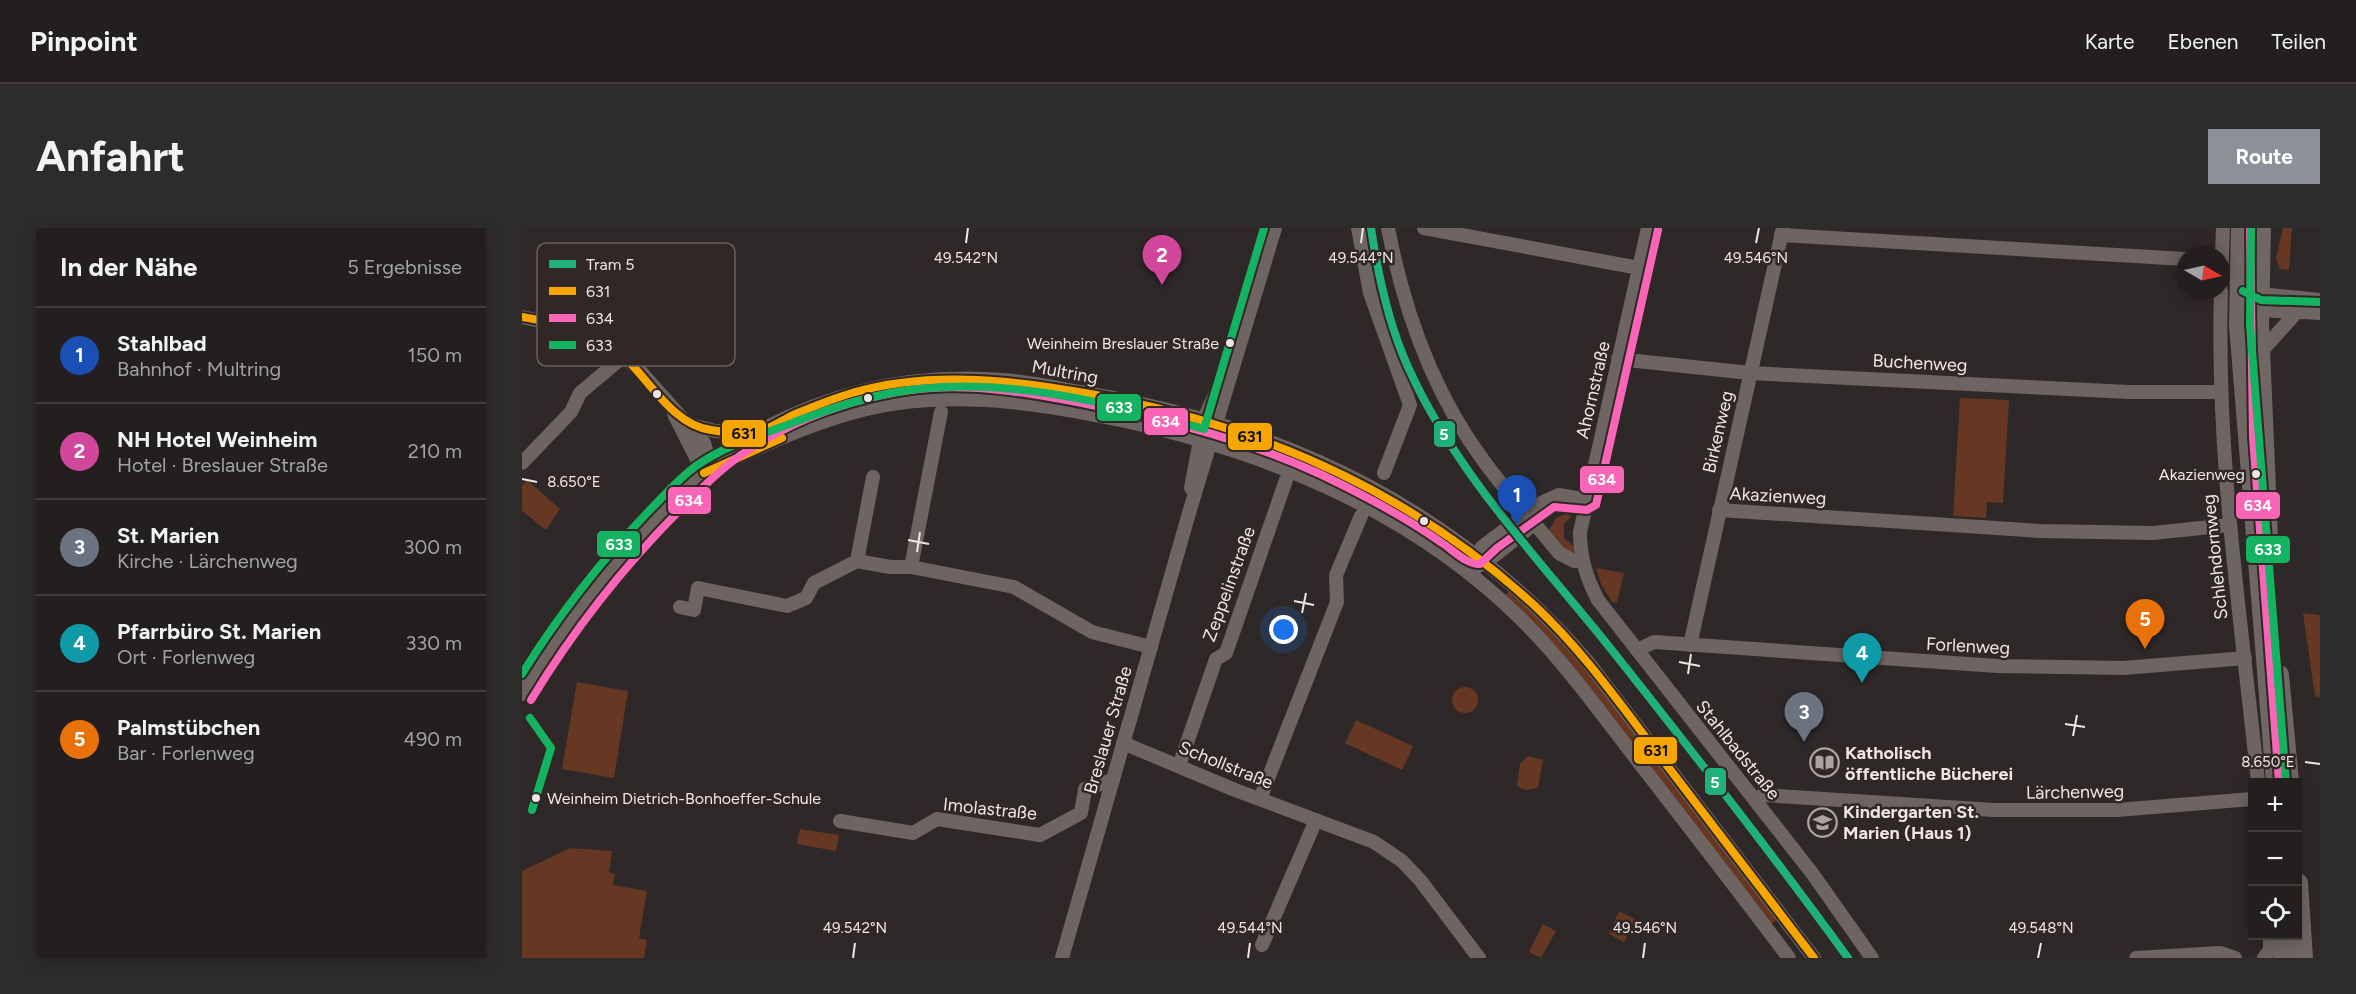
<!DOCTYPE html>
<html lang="de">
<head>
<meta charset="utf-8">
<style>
  body { margin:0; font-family:Figtree,sans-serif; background:#2e2c2b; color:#f1f3f6 }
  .controls { position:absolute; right:18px; bottom:18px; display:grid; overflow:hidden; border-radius:0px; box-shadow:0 3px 15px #0003 }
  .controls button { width:54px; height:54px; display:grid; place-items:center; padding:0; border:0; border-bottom:2px solid #3f3d3c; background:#221f1e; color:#f1f3f6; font:30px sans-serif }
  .compass { position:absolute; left:1654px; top:18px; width:54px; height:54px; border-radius:50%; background:#221f1e; box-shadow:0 3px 15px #0003; rotate:99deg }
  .you { position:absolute; left:762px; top:402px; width:21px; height:21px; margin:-15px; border:4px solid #fff; border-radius:50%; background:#1a73e8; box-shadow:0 0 0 9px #1a73e833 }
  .badge { display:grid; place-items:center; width:39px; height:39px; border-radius:50%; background:#8c9099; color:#fff; font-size:20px; font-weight:700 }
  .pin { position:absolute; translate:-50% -50px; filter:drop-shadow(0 2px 3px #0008) }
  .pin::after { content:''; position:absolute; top:32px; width:21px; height:18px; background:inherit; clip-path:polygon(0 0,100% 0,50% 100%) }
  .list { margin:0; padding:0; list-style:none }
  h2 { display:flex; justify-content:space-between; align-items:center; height:78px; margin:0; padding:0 24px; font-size:26px }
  h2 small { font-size:20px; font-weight:400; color:#a2a2a4 }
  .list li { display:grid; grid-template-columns:39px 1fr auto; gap:18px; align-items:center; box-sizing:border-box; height:96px; padding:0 24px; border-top:2px solid #3f3d3c }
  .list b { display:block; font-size:22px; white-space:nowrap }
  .list p { margin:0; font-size:20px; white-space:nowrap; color:#a2a2a4 }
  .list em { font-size:20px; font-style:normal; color:#a2a2a4 }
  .icon { flex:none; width:33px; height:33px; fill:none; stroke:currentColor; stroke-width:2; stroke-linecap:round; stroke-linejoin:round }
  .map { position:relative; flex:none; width:1798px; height:730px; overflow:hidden; border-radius:0px }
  header { display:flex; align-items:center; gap:36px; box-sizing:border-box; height:84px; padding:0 30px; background:#221f1e; border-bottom:2px solid #3f3d3c }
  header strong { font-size:28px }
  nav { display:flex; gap:33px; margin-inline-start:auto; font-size:21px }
  .intro { display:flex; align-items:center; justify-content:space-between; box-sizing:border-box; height:144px; padding:0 36px }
  h1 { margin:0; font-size:42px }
  .button { padding:15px 27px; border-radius:0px; background:#8c9099; color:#fff; font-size:21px; font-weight:700 }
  main { display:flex; gap:36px; padding:0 36px }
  aside { flex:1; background:#221f1e; border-radius:0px; box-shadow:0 3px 15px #0003 }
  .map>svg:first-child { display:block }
  .green { fill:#663723 }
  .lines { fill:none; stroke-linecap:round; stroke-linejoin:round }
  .minor { stroke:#6e6461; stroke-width:14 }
  .secondary { stroke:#706664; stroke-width:20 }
  .bus-1-casing { stroke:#312825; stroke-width:12 }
  .bus-2-casing { stroke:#312825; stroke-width:12 }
  .bus-3-casing { stroke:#312825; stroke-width:12 }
  .bus-1 { stroke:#f7a600; stroke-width:8 }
  .bus-2 { stroke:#fa66b7; stroke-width:8 }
  .bus-3 { stroke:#13b361; stroke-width:8 }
  .tram-1-casing { stroke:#312825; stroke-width:12 }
  .tram-1 { stroke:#20b17b; stroke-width:8 }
  .ticks { fill:none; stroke:#ece6e4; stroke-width:2 }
  .bus-dot { fill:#ece6e4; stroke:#312825; stroke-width:2 }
  .labels { text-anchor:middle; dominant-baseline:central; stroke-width:5; stroke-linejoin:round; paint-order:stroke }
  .bus-label { font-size:16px; fill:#ece6e4; stroke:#312825; text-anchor:end }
  .street-label { font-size:18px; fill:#ece6e4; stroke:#312825 }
  .poi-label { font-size:18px; font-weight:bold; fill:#ece6e4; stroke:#312825; text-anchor:start }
  .key { fill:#312825; stroke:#69615e; stroke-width:1.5 }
  .key-label { font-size:16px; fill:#ece6e4 }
  .ticks-label { font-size:15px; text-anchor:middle; fill:#ece6e4; stroke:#312825; stroke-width:5; stroke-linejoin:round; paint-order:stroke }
  .line-badge { stroke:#312825; stroke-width:2 }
  .badge-label { font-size:16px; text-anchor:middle; font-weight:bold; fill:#fff }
  .pale-badge-label { font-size:16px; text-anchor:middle; font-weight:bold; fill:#111 }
</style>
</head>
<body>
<header>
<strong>Pinpoint</strong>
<nav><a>Karte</a><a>Ebenen</a><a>Teilen</a></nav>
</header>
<div class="intro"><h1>Anfahrt</h1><a class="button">Route</a></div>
<main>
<aside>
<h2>In der Nähe<small>5 Ergebnisse</small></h2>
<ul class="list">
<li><span class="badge" style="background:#1a4fb4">1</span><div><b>Stahlbad</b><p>Bahnhof · Multring</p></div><em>150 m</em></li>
<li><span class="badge" style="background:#d1479c">2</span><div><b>NH Hotel Weinheim</b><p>Hotel · Breslauer Straße</p></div><em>210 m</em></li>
<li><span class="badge" style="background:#6b7280">3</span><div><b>St. Marien</b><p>Kirche · Lärchenweg</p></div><em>300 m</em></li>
<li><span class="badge" style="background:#0f9aa8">4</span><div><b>Pfarrbüro St. Marien</b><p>Ort · Forlenweg</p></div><em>330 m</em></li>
<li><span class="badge" style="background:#e8710a">5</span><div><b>Palmstübchen</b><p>Bar · Forlenweg</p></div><em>490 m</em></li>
</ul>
</aside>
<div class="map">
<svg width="1798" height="730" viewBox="0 0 1798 730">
  <rect width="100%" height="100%" fill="#2e2928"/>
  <g class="green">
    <polygon points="1761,0 1770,0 1767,42 1758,41 1754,31"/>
    <polygon points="1438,170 1487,172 1481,275 1465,274 1464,290 1431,288"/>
    <polygon points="719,215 852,266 924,311 922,314 850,269 718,218"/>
    <polygon points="5,252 38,281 24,302 0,283 0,258"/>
    <polygon points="1044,286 1049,288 1042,296 1042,310 1054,320 1048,328 1026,304 1034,290"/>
    <polygon points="1074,340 1102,345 1095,375 1090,374 1079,356"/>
    <polygon points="989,361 1057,432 1256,691 1249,696 1051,438 983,368"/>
    <polygon points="1781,385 1798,387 1798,469 1793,468"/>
    <polygon points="55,454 106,463 92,550 40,541"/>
    <circle cx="943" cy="472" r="13"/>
    <polygon points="834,492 891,518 880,542 823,515"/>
    <path d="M1006 528 1021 532 1016 559C1007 563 1002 563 995 557L998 536Z"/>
    <polygon points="278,601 317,607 314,623 275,616"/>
    <polygon points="48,620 90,623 87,644 93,646 91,657 125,663 117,710 125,712 122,730 0,730 0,643"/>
    <polygon points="1097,683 1113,691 1102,714 1087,706"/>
    <polygon points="1021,696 1034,703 1019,730 1007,724"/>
  </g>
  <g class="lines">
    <g class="minor">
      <polyline points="836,0 848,65 888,177 862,245"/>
      <path d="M866 0C882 83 910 163 961 232 985 265 1012 294 1037 325L1052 333H1060"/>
      <polyline points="902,0 1117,40"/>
      <path d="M1126 0 1058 304C1058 329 1064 349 1076 372L1290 645 1350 730"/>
      <polyline points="1259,7 1663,31"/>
      <polyline points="1699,52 1701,0"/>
      <path d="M1699 63C1694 228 1719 391 1736 554"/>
      <polyline points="1737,66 1798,72"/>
      <polyline points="1737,82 1798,85"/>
      <polyline points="0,89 57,101 84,113 118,143 182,215 187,232 185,243"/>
      <polyline points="1738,125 1773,86"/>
      <polyline points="1096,131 1228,145 1607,164 1698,164"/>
      <polyline points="152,186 182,245"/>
      <polyline points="166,196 193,203 234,205"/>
      <polyline points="0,235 49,184 58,165 102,128"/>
      <path d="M198 237C253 212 316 183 376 175 453 165 528 177 603 193 751 226 891 284 1000 392 1042 434 1076 481 1112 528 1164 595 1216 662 1267 730"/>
      <polyline points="669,260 682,191 707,136"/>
      <polyline points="1197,282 1518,303 1631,305 1708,297"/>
      <polyline points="335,333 351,249"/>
      <path d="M959 337C964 336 1004 302 1013 295"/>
      <polyline points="389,339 419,184"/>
      <polyline points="952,349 951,336 960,319 1017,276 1037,267 1065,272"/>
      <polyline points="158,379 172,382 176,360 265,378 284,370 292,355 335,333 368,339 389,339 492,359 570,404 629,419"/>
      <polyline points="1168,417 1261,0"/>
      <polyline points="1115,422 1132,414 1475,438 1602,440 1723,430"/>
      <path d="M0 466C41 397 89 336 146 279 172 253 201 224 234 205 310 163 394 145 481 152 510 154 540 161 569 166 766 200 935 282 1066 434L1292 730"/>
      <polyline points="601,515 713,562 852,614 880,633 898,652 957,730"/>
      <polyline points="657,538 694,431 704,425 764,252"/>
      <polyline points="738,571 815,374 814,347 839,288"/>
      <polyline points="1234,572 1241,567 1472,582 1595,582 1730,571"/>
      <polyline points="318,593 391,605 415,591 518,607 559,585 563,561 591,552"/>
      <polyline points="740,717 794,592"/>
      <polyline points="540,730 667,285 753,0"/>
      <polyline points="1614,730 1698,725 1713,730"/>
      <polyline points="1742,730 1748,722 1748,708"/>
    </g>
    <g class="secondary">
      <polyline points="1719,0 1717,97 1754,554"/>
      <polyline points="1739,0 1737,97 1746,310"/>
      <polyline points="1757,447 1767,554"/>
      <polyline points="1776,655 1781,730"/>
      <polyline points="1761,708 1762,730"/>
    </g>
    <defs>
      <g id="bus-1">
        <path d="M0 89C31 95 63 98 89 117 123 142 146 196 189 202 203 204 221 208 236 204 248 201 259 193 271 187 290 179 310 171 330 165 371 153 413 150 455 152 502 154 549 162 595 171 752 204 895 269 1013 378 1059 421 1096 473 1134 523 1187 592 1239 661 1292 730"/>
        <polyline points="182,245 260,210"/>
      </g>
      <g id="bus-2">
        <polyline points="1728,0 1731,209 1757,554"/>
        <path d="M9 472C51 403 100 340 157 283 177 263 196 243 219 227 270 191 335 168 396 161 455 155 516 166 574 178 651 193 727 213 798 246 840 266 882 288 920 315 931 322 945 337 958 336L975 320 1032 279 1065 282 1074 277 1136 2"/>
      </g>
      <g id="bus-3">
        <polyline points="1729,0 1728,97 1764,553"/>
        <polyline points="1721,63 1739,72 1798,74"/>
        <path d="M0 446C36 388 78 334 125 285 141 269 156 251 174 238 201 219 234 208 265 197 298 184 333 172 369 165 472 145 582 174 682 201L742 0"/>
        <polyline points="8,490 29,520 10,582"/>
      </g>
    </defs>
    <use href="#bus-1" class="bus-1-casing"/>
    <use href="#bus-2" class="bus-2-casing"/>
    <use href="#bus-3" class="bus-3-casing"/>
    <use href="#bus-1" class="bus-1"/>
    <use href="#bus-2" class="bus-2"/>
    <use href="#bus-3" class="bus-3"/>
    <defs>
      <path id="tram-1" d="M849 0C856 47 866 95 886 139 934 246 1017 331 1089 421 1170 523 1250 625 1326 730"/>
    </defs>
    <use href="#tram-1" class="tram-1-casing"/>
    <use href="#tram-1" class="tram-1"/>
  </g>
  <path class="ticks" d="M444 15 446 0M839 15 841 0M1234 15 1237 0M0 251 15 254M386 312 407 316M395 324 398 304M772 373 792 377M780 385 784 365M1157 434 1178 438M1166 446 1169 426M1543 496 1563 499M1551 508 1555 487M1783 534 1798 536M331 730 333 715M726 730 728 715M1121 730 1123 715M1516 730 1519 715"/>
  <defs>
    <symbol id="library-ring" viewBox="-11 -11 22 22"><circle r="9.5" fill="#312825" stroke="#aaa4a2" stroke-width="1.5"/><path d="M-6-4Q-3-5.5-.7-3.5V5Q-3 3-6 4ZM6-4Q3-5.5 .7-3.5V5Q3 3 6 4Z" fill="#aaa4a2"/></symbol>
    <symbol id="school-ring" viewBox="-11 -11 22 22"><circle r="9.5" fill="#312825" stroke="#aaa4a2" stroke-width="1.5"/><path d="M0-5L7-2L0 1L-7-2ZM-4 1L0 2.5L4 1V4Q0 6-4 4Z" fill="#aaa4a2"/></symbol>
  </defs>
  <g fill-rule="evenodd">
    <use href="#library-ring" x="1286" y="518" width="33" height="33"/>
    <use href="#school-ring" x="1284" y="578" width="33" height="33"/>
  </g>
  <g class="bus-dot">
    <circle cx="708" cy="115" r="5"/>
    <circle cx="135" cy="166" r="5"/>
    <circle cx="346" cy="170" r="5"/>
    <circle cx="1734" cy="246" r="5"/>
    <circle cx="902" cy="293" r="5"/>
    <circle cx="14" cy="570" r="5"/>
  </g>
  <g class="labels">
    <g class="bus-label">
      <text x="697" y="115">Weinheim Breslauer Straße</text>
      <text x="1723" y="246">Akazienweg</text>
      <text x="25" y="570" text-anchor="start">Weinheim Dietrich-Bonhoeffer-Schule</text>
    </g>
    <g class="street-label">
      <text transform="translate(1398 135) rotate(3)">Buchenweg</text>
      <text transform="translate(543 144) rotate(10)">Multring</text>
      <text transform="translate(1071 162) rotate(-77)">Ahornstraße</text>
      <text transform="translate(1196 204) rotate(-77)">Birkenweg</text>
      <text transform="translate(1256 268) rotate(3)">Akazienweg</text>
      <text transform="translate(1693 329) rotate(-96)">Schlehdornweg</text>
      <text transform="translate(707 356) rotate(-70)">Zeppelinstraße</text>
      <text transform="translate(1446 418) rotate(3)">Forlenweg</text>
      <text transform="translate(586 502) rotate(-74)">Breslauer Straße</text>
      <text transform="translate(1216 522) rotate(51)">Stahlbadstraße</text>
      <text transform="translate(704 537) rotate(22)">Schollstraße</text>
      <text transform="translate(1553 564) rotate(-1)">Lärchenweg</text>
      <text transform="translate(468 581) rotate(6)">Imolastraße</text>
    </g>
    <g class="poi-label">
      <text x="1323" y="525">Katholisch<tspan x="1323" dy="21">öffentliche Bücherei</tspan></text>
      <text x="1321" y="584">Kindergarten St.<tspan x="1321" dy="21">Marien (Haus 1)</tspan></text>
    </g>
  </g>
  <rect x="15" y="15" width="198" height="123" rx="9" class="key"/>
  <rect x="27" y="32" width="27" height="8" fill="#20b17b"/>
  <rect x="27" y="59" width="27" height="8" fill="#f7a600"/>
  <rect x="27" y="86" width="27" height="8" fill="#fa66b7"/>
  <rect x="27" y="113" width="27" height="8" fill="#13b361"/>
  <g class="key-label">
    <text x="64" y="42">Tram 5</text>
    <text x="64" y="69">631</text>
    <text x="64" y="96">634</text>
    <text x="64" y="123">633</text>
  </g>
  <g class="ticks-label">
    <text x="444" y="35">49.542°N</text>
    <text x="839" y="35">49.544°N</text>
    <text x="1234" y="35">49.546°N</text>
    <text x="52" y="259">8.650°E</text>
    <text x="1746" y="539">8.650°E</text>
    <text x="333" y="705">49.542°N</text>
    <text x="728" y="705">49.544°N</text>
    <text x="1123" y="705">49.546°N</text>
    <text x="1519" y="705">49.548°N</text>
  </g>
  <g class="line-badge">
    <rect x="574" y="165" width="46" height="29" rx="6" fill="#13b361"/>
    <rect x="621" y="179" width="46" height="29" rx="6" fill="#fa66b7"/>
    <rect x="199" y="191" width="46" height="29" rx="6" fill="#f7a600"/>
    <rect x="911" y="192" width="23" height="28" rx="6" fill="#20b17b"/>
    <rect x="705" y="194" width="46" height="29" rx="6" fill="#f7a600"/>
    <rect x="1057" y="237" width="46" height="29" rx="6" fill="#fa66b7"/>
    <rect x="145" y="258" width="45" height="29" rx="6" fill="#fa66b7"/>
    <rect x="1713" y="263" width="46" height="29" rx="6" fill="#fa66b7"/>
    <rect x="74" y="302" width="45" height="28" rx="6" fill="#13b361"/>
    <rect x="1723" y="307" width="46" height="29" rx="6" fill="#13b361"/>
    <rect x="1111" y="508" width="45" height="29" rx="6" fill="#f7a600"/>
    <rect x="1182" y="539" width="23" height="29" rx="6" fill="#20b17b"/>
  </g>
  <g class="badge-label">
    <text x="597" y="185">633</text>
    <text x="644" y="199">634</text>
    <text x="922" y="212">5</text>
    <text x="1080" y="257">634</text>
    <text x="167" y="278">634</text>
    <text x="1736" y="283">634</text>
    <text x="97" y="322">633</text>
    <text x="1746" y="327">633</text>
    <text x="1193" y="560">5</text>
  </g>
  <g class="pale-badge-label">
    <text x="222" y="211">631</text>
    <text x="728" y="214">631</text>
    <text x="1134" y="528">631</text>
  </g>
</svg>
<div class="controls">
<button>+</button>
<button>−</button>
<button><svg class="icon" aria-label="locate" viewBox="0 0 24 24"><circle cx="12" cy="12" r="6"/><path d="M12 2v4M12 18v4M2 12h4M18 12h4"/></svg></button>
</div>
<svg class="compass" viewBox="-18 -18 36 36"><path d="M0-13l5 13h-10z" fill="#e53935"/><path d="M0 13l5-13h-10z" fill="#a2a2a4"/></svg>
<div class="you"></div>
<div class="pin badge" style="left:995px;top:297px;background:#1a4fb4">1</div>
<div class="pin badge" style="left:640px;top:57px;background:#d1479c">2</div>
<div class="pin badge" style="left:1282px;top:514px;background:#6b7280">3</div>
<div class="pin badge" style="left:1340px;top:455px;background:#0f9aa8">4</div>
<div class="pin badge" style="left:1623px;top:421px;background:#e8710a">5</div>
</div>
</main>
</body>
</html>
